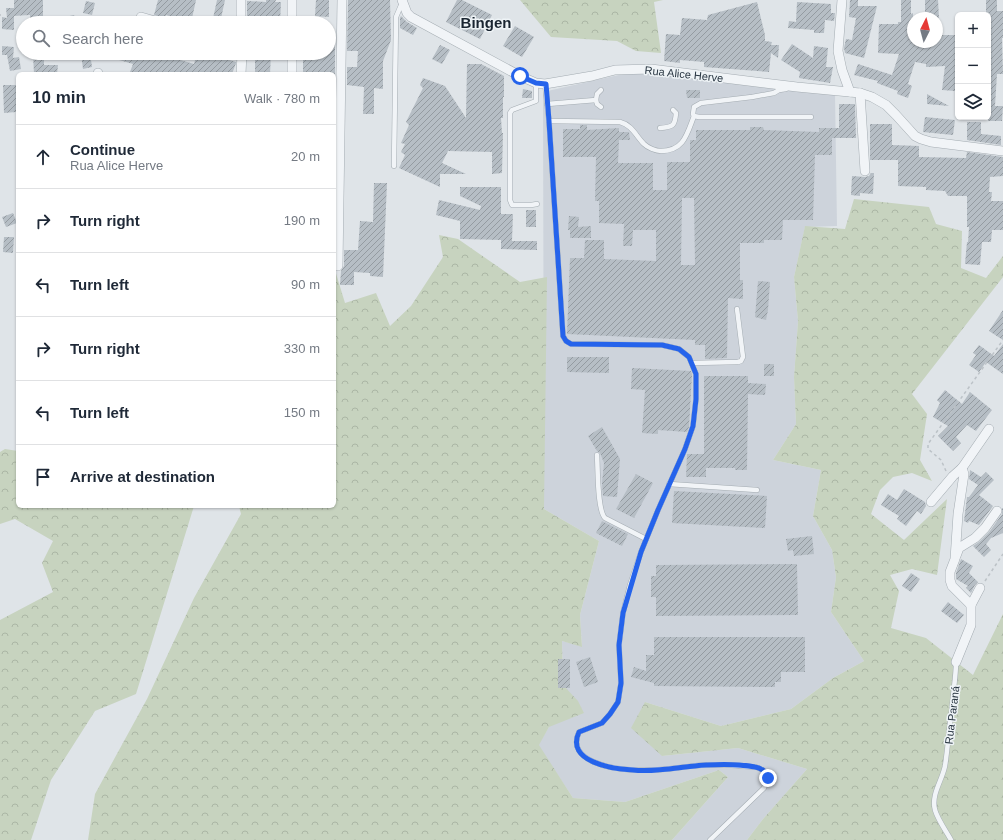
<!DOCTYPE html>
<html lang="en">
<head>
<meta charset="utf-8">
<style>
  body { margin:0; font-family:Helvetica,sans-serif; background:#f2f2f3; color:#1f2937 }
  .controls { position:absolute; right:12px; top:12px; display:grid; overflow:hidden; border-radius:6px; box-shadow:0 1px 3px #0004 }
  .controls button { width:36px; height:36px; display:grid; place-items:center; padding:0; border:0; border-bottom:1px solid #e0e1e3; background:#fff; color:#1f2937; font:20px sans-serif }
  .compass { position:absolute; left:907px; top:12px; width:36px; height:36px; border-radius:50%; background:#fff; box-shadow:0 1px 3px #0004; rotate:6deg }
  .stop { position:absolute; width:12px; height:12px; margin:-9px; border:3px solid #2563eb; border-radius:50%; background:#fff }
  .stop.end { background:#2563eb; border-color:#fff; box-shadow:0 1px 4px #0008 }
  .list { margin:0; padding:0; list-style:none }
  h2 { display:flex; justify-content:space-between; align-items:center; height:52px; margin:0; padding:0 16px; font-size:17px }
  h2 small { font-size:13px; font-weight:400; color:#747a83 }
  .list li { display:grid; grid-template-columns:26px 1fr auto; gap:12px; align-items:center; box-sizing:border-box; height:64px; padding:0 16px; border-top:1px solid #e0e1e3 }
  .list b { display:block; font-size:15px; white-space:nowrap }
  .list p { margin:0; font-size:13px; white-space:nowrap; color:#747a83 }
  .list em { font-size:13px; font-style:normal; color:#747a83 }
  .icon { flex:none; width:22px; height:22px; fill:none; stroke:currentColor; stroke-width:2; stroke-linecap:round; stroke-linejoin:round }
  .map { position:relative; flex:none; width:1003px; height:840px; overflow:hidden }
  .search { position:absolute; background:#fff; box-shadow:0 1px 3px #0004; left:16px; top:16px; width:320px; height:44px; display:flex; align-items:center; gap:10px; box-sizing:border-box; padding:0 14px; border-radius:22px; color:#747a83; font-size:15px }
  .panel { position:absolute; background:#fff; box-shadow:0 1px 3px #0004; left:16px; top:72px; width:320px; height:436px; border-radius:6px }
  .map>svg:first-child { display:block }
  .built { fill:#cdd3db }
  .forest { fill:url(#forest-crowns) }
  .building { fill:url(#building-hatch); fill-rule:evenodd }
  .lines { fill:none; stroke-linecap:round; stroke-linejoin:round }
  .lane-casing { stroke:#a4acb2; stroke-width:5.5 }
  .street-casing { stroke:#a4acb2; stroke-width:10 }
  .path { stroke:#bcc2c7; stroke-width:1.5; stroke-dasharray:3 3; stroke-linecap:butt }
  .lane { stroke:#f1f4f7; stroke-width:4.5 }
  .street { stroke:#f1f4f7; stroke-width:9 }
  .route { stroke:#2563eb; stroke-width:5 }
  .labels { text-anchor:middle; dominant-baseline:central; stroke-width:3; stroke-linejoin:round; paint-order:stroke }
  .street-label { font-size:11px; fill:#273440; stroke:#eef3f6 }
  .district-label { font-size:15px; font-weight:bold; fill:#1a2531; stroke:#eef3f6 }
</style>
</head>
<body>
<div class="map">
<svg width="1003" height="840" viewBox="0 0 1003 840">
  <defs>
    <pattern id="forest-crowns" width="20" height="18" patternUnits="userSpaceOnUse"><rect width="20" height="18" fill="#c7d3bf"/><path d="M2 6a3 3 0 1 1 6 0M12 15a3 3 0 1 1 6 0" fill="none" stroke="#abb6a5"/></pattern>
    <pattern id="building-hatch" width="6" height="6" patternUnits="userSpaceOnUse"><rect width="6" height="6" fill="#b6bec5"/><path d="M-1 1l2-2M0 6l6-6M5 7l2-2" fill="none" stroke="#949ba1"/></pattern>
  </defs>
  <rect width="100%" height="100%" fill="#dfe4e8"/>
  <polygon class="built" points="632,72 835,94 837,226 805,227 794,277 798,321 794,377 796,424 773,460 821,470 813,516 832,550 836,577 831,612 864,661 833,678 791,709 721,726 645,702 662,756 738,748 807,769 763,819 747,840 672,840 728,777 719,770 625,802 573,798 538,745 549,727 563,686 562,641 582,646 580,615 599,541 544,509 543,92"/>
  <g class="forest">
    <polygon points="520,0 663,0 654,2 661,53 636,51 617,41 551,37"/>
    <polygon points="854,199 929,207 936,224 962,231 961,268 986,278 1003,256 1003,277 912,394 927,414 920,460 932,481 912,473 893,477 880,490 871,514 904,540 947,499 937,575 912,569 890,575 899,591 891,628 926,638 973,675 1003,614 1003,840 747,840 763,819 807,769 738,748 662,756 631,728 645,702 721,726 791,709 833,678 864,661 831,612 836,577 832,550 813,516 821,470 773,460 796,424 794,377 798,321 794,277 805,226 845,229"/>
    <polygon points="439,235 458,239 520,282 547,277 544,509 599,541 580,615 582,647 562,641 563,685 578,701 584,713 549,727 539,745 573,798 625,802 719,770 728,777 672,840 88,840 95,794 147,699 194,598 241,514 239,506 334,506 334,267 345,303 376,293 390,326 411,306 443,257"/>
    <polygon points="5,449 18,451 18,506 194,506 136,694 95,711 51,780 31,840 0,840 0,620 53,592 42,563 53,541 15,519 0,524 0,452"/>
  </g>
  <g class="building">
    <polygon points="14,0 43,0 43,23 30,23 30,15 14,16 14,30 2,29 2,17 7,18 6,8 14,8"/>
    <polygon points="158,0 196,0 191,23 182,23 183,20 166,15 165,18 154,15"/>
    <polygon points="217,0 225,0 220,23 212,23"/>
    <polygon points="266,0 276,0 275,2 281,2 280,23 247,22 247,1 266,2"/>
    <polygon points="316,0 329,0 329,17 315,16"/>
    <polygon points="348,0 390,0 391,40 383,61 383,89 374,88 374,114 363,114 364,87 347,85 347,67 357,67 358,51 347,51"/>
    <polygon points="457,0 462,0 492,15 480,39 446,22"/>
    <polygon points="850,0 858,0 858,6 877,6 864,58 845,53 844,48 846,39 852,40 856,18 849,17"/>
    <polygon points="901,0 911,0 911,14 913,13 913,42 937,42 937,35 958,35 958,70 955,91 942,90 945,66 926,67 926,64 915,62 908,84 912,86 908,98 897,94 898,91 877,83 878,81 854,75 858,64 892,75 899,54 878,53 879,24 898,24 898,22 901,22"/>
    <polygon points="925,0 938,0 939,18 925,18"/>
    <polygon points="986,0 997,0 997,11 1003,11 1003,38 1002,38 1003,74 997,74 995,106 1003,106 1002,121 988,121 988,86 990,86 988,43 990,43 988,15 986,15"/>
    <polygon points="86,1 95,3 92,15 83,13"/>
    <polygon points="757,2 765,35 765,41 772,42 771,45 779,45 778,58 771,53 769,72 704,67 704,62 680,60 680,63 664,61 666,34 680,35 682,18 707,20 708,15"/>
    <polygon points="797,2 831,4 831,13 835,13 834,21 825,20 824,33 814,33 814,30 788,28 789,21 796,22"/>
    <polygon points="74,15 76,23 52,23 51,20"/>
    <polygon points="401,16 407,22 417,28 413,35 400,28 400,18"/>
    <polygon points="515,26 534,37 522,57 503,46"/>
    <polygon points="329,38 335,38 335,84 334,74 303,74 303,60 304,60 305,53 329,53"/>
    <polygon points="792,44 813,58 814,46 828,48 826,67 833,67 830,83 799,78 800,72 781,60"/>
    <polygon points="440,45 450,50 442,64 432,59"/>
    <polygon points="2,46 14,47 13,58 19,57 21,69 10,71 7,55 2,55"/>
    <polygon points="44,53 44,65 58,65 57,74 34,74 33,54"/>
    <polygon points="81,53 90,53 92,67 83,69"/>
    <polygon points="102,53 156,53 194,64 197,53 220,53 219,57 236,62 236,63 232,74 134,74 130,72 133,64 102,55"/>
    <polygon points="255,53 271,53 270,74 255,74"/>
    <polygon points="467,64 481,64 504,76 504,97 503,97 503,118 501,118 502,133 503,133 502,173 492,174 492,152 448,151 442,163 466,174 440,174 440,187 399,168 405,155 401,152 405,144 401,143 409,125 406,122 423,88 420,85 423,78 445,86 466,118"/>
    <polygon points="3,85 16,85 16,112 4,113"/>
    <polygon points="523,89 532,91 532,98 522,98"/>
    <polygon points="686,90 700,90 700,98 687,98"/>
    <polygon points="927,94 949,106 927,104"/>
    <path d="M839 104H855L856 138H832V155H815L813 220H783L782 240H764V243H740V280H743V299L728 298 727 358 705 359V345H695V340L567 334 570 258H584L585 240H604V259L656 261V230H633L632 246H623L624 224 599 223V201H595L596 157H563V129H580V125H587V130L619 128V132H629L630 140H619L618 163H653V190H667V162H690V140H696V130H750V127H763L764 130 819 132V128H839ZM682 198H694L695 265H681Z"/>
    <polygon points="925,117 955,120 953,135 923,132"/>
    <polygon points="967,122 981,122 981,134 1001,136 1001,145 967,140"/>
    <polygon points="870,124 892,124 892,145 919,146 919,157 966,158 967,152 1003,157 1003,176 990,177 989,192 992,192 991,201 1003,201 1003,230 992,230 991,242 982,242 980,265 965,264 967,242 968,242 969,227 967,227 967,196 948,196 945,191 926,190 926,187 898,186 898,160 870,160"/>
    <polygon points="871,173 874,173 873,194 860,193 860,196 851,195 852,176 865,177 869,176"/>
    <polygon points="374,183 387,183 383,277 370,276 370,273 354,272 354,285 340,285 341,271 344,266 344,250 358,250 360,221 373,222"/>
    <polygon points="460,187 501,187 501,214 513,214 512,241 537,241 537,250 501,249 501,240 460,239 460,221 436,215 439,200 480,210 481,206 460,196"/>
    <rect x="526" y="210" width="10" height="17"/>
    <polygon points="13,213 17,223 6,227 2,217"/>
    <polygon points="569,216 579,217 578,227 591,226 591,238 570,238 570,230 568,230"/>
    <polygon points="4,237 14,237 13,253 3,252"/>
    <polygon points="758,281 770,282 768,310 766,320 755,317"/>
    <polygon points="1003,310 1003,340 989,331"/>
    <polygon points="1003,344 1003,374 986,362 979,372 969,365 976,355 973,353 979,345 994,356"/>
    <polygon points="567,357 609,357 609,373 567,372"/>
    <rect x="764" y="364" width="10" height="12"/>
    <polygon points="632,368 691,371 692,374 689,427 687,432 658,430 658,434 642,433 645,390 631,389"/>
    <polygon points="704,376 748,376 748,383 766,384 765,395 748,394 747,470 735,470 735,468 706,468 706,477 686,477 687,454 704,454"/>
    <polygon points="945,390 962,404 970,392 992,410 976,431 967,425 956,437 961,443 953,451 938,436 948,426 933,417 940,403 937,400"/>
    <polygon points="602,427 620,459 617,497 603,496 602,483 604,463 600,453 597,451 588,436"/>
    <polygon points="970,470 981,477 986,472 994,480 979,495 993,506 979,525 969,521 968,523 964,521 967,497 969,497 978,485 969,479"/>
    <polygon points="636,474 653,483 634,518 616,509"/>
    <polygon points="904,489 925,502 926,506 921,514 917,511 906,526 897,519 899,516 881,505 888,494 897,500"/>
    <polygon points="674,491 767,496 765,528 672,523"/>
    <polygon points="1002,508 1003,508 1003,533 991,538 986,544 991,550 984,557 973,546 979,542 990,531 1002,514"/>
    <polygon points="602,521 628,534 622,546 596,533"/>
    <polygon points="812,536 814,554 794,556 793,550 788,551 786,539"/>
    <polygon points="961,559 973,566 969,573 978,582 975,585 971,593 966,588 968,586 956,579 956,573"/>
    <polygon points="797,564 798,615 656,616 656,597 651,597 651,576 656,576 656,565"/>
    <polygon points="911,573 920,579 911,592 902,586"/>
    <polygon points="948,602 964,615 957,623 941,611"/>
    <polygon points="654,637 805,637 805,672 781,672 781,682 775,682 775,687 654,686 654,683 631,677 634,667 646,671 646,655 654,655"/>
    <polygon points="590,657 598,682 584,687 576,662"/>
    <rect x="558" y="659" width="12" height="29"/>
  </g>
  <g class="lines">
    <defs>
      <g id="lane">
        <polyline points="536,83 536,101 512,110 510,113 510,200 512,205 531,205 537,204"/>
        <path d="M545 84 549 121 563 336 566 341 571 344 662 345 679 349 689 357 696 374V399L693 426 685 449 658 510 641 552 630 585 623 613 619 645 621 683 618 702 610 714 602 723 579 732C565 762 614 769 633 770 658 772 682 766 707 765 723 764 740 766 756 767L763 770 768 778 764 788 710 840"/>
        <polyline points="786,89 779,90 774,93 752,97 701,103 694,107 693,114 694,116 699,117 811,117"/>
        <polyline points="596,100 597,104 601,107"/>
        <polyline points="547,104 596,100 597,94 601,90"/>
        <path d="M549 121 620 122C632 125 636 136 644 144 648 148 656 151 661 151 684 151 687 134 694 116"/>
        <path d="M660 128C673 127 675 126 676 113L673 110"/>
        <polyline points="394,166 396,17 402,3"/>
        <polyline points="692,363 738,362 741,361 743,357 737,309"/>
        <path d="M597 455C598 468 597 510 605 518L646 539"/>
        <polyline points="669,484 757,490"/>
        <path d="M951 840C946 831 938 820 935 810 931 794 942 781 945 766 948 747 949 727 952 708 953 692 956 677 956 662"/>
      </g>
      <g id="street">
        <polyline points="241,0 241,23"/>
        <polyline points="292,0 292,23"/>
        <polyline points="402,0 407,13 411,17 520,76 536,83 545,84 592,76 615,70 651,69 797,87 860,93 872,97 886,105 896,115 915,136 921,139 931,142 1003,151"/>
        <polyline points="842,0 838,51 842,70 850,92"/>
        <polyline points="141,17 162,23"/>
        <polyline points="292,53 292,74"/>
        <polyline points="98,74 98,73"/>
        <polyline points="241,74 242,53"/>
        <polyline points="860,93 865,171"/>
        <polyline points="338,266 342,0"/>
        <polyline points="962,468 964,474 958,514 955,559 950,572 950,580 952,586 971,605"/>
        <polyline points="931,502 953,476 962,468 989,429"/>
        <polyline points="956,556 959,548 975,538 985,528 997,511"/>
        <polyline points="956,662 971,625 971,605 980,588"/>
      </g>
    </defs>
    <use href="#lane" class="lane-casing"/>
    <use href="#street" class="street-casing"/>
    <g class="path">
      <polyline points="0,14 0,16"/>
      <polyline points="946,471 941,460 928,449 928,444 1003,340"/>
      <polyline points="985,581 1003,554"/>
    </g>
    <use href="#lane" class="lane"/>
    <use href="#street" class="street"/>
  </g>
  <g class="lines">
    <path class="route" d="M520 76 536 83 546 84 549 121 563 336 566 341 571 344 662 345 679 349 689 357 696 374V399L693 426 685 449 658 510 641 552 623 613 619 645 621 683 618 702 610 714 602 723 579 732C565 762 613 769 633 770 657 773 682 766 706 765 722 764 740 764 755 767 762 768 766 772 768 778"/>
  </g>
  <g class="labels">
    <g class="street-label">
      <text transform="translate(684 74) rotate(6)">Rua Alice Herve</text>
      <text transform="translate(952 715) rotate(-83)">Rua Paraná</text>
    </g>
    <g class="district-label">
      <text x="486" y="22">Bingen</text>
    </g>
  </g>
</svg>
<div class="controls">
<button>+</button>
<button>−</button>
<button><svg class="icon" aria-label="layers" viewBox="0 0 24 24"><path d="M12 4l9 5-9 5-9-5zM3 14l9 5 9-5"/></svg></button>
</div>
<svg class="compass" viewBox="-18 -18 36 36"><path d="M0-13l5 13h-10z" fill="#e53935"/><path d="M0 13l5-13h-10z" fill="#747a83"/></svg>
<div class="stop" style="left:520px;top:76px"></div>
<div class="stop end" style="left:768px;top:778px"></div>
<div class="search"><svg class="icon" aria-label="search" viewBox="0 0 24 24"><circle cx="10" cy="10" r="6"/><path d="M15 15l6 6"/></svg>Search here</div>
<section class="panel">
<h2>10 min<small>Walk · 780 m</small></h2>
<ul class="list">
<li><svg class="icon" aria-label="ahead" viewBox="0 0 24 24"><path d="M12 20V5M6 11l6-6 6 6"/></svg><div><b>Continue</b><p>Rua Alice Herve</p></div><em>20 m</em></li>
<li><svg class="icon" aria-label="right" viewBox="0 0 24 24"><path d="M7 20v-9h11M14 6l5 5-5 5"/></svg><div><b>Turn right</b></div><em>190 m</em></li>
<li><svg class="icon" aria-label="left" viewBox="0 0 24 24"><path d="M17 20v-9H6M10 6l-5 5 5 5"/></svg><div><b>Turn left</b></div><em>90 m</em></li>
<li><svg class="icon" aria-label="right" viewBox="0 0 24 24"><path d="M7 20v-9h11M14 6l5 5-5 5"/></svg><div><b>Turn right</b></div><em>330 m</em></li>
<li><svg class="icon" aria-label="left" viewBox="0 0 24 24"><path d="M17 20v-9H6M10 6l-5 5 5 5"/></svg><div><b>Turn left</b></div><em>150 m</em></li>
<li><svg class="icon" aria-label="arrive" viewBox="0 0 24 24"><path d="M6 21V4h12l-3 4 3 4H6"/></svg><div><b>Arrive at destination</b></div></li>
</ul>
</section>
</div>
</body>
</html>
